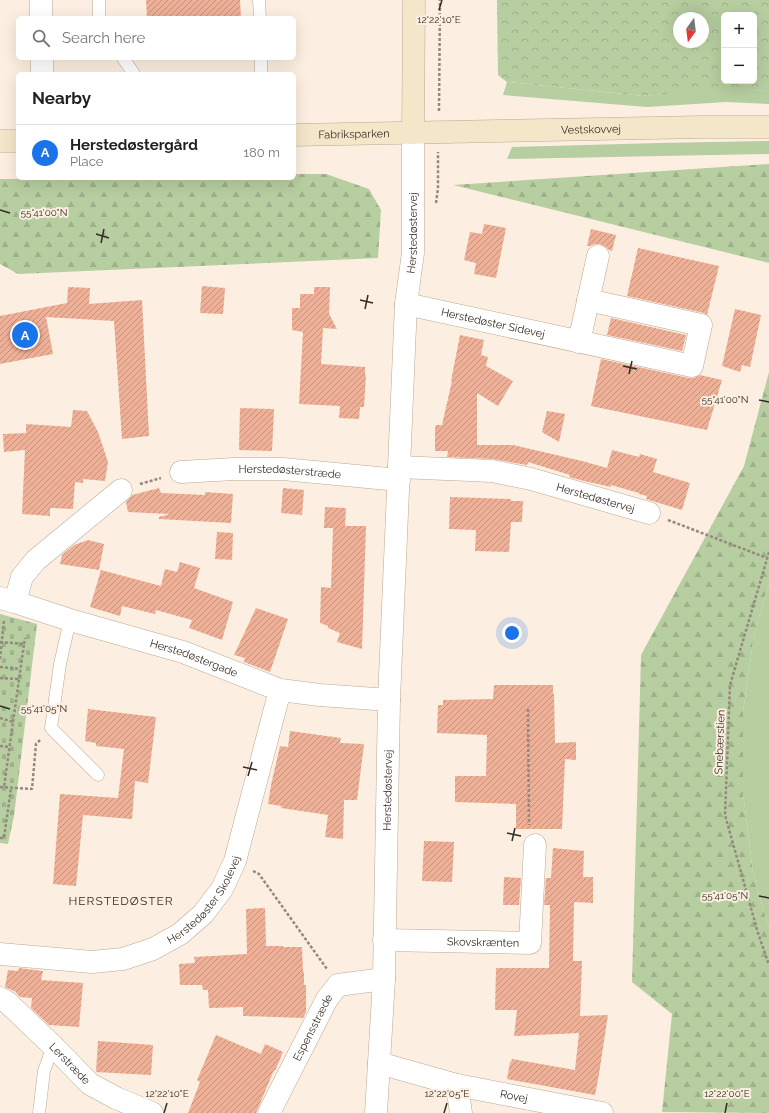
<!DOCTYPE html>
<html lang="en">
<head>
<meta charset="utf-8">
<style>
  body { margin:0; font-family:Raleway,sans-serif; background:#f6f6f6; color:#202124 }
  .controls { position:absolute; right:12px; top:12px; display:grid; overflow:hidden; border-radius:6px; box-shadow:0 4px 16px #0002 }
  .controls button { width:36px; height:36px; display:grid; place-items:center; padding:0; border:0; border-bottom:1px solid #e0e0e0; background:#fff; color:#202124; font:20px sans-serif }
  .compass { position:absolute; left:673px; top:12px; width:36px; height:36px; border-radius:50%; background:#fff; box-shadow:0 4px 16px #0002; rotate:194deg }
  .you { position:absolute; left:512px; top:633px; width:14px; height:14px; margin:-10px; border:3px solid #fff; border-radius:50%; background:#1a73e8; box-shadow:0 0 0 6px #1a73e833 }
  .badge { display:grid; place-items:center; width:26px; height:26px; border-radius:50%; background:#1a73e8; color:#fff; font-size:13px; font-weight:700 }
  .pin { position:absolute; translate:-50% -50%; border:2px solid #fff; box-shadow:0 1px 4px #0006 }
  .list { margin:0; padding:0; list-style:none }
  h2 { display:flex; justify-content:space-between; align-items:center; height:52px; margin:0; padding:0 16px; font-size:17px }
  h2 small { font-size:13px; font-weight:400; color:#757577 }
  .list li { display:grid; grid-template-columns:26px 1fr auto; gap:12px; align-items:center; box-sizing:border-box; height:56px; padding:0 16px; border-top:1px solid #e0e0e0 }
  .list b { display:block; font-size:15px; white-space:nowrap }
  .list p { margin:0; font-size:13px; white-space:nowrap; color:#757577 }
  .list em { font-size:13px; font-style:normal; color:#757577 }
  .icon { flex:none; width:22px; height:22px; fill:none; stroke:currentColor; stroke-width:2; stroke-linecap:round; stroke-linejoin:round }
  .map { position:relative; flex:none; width:769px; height:1113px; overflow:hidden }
  .search { position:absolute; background:#fff; box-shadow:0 4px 16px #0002; left:16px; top:16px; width:280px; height:44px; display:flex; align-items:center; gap:10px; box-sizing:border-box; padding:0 14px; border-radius:6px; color:#757577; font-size:15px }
  .panel { position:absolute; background:#fff; box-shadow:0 4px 16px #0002; left:16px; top:72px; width:280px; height:108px; border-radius:6px }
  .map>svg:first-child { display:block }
  .grass { fill:#b7cea0 }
  .forest { fill:url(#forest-firs) }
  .cemetery { fill:url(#cemetery-stones) }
  .park { fill:url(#park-crowns); fill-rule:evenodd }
  .building { fill:url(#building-hatch) }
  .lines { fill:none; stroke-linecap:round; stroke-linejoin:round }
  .lane-casing { stroke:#bca891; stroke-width:13 }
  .street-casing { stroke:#bca891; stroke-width:23 }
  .secondary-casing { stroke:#bca891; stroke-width:23 }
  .path { stroke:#93897e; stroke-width:2.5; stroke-dasharray:3 2; stroke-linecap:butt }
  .lane { stroke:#fff; stroke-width:12 }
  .street { stroke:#fff; stroke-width:22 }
  .secondary { stroke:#f4e6c8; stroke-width:22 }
  .ticks { fill:none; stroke:#342c23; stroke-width:1.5 }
  .labels { text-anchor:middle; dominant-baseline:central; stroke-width:4; stroke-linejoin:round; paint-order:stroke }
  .street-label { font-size:11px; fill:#342c23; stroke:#fcefe1 }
  .neighbourhood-label { font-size:12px; letter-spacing:1px; fill:#342c23; stroke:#fcefe1 }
  .ticks-label { font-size:10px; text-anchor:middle; fill:#342c23; stroke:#fcefe1; stroke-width:4; stroke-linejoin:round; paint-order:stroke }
</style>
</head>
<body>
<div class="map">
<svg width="769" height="1113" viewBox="0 0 769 1113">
  <defs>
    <pattern id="forest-firs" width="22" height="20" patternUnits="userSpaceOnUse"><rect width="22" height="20" fill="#b7cea0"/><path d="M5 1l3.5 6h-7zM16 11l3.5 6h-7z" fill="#9eb18a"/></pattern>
    <pattern id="cemetery-stones" width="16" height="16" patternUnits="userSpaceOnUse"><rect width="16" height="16" fill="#b7cea0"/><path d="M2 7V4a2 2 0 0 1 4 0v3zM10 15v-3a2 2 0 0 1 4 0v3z" fill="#9eb18a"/></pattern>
    <pattern id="park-crowns" width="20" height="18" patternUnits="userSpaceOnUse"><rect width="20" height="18" fill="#b7cea0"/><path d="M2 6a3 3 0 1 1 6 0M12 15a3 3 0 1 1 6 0" fill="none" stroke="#9eb18a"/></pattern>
    <pattern id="building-hatch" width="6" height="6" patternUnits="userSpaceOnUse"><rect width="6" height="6" fill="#eeb097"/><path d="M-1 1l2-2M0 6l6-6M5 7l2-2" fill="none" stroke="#c28f7b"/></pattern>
  </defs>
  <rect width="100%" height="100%" fill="#fcefe1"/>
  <g class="grass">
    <polygon points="507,82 644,96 722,88 769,91 769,104 726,102 647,107 503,95"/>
    <polygon points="769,141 769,154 507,159 512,147 659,143"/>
    <polygon points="769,583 769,929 753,873 743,793 743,713 754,634"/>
  </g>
  <g class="forest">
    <polygon points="769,164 769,263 453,185"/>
    <polygon points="294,174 326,174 369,189 381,210 378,258 18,274 0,264 0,179 294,178"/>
    <polygon points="769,372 769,583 754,634 743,713 743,793 753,873 769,929 769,1113 662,1112 672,1014 632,982 641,655 744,466"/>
  </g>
  <polygon class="cemetery" points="0,614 37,624 14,816 8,844 0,843"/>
  <path class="park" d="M497 0H769V91L722 89 644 96 507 82 498 75ZM724 15H754V81H724ZM679 18H703V42H679Z"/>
  <g class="building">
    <polygon points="146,0 240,0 241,18 147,18"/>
    <polygon points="484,224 506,228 496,278 474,274 476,263 464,260 470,232 482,234"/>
    <polygon points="591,229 616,235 612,251 609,250 606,247 600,244 595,244 590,246 587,246"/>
    <polygon points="638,248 719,266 707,315 704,313 627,296"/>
    <polygon points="202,286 225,288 223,314 200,313"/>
    <polygon points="68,287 90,288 89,304 142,300 149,436 122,439 114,321 46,317 53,354 0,364 0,316 67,303"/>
    <polygon points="314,287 330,287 329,314 337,329 323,328 321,364 365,367 365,375 366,375 364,407 360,407 359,419 339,418 340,406 299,404 303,332 292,330 292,308 300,308 300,294 314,294"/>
    <polygon points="735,309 761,315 750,367 742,365 740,372 722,366"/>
    <polygon points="611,318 686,335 682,351 607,335"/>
    <polygon points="460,335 484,340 481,355 488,357 486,366 513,381 498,406 477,393 477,445 513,445 582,461 607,468 612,450 639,457 640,454 657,459 653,472 690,483 682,510 646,499 647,496 639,494 639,493 611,485 611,487 584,481 569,477 570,475 528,462 527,465 493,459 447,457 448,451 435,451 435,429 436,425 442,425 452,381 451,381"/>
    <polygon points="601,359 689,378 695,378 700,375 722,380 707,430 591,406"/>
    <polygon points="240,408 274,409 272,451 239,450"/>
    <polygon points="73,410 87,411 98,432 108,462 105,481 83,479 83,483 75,482 73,509 50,508 50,516 22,514 25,450 4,452 3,434 26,433 26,424 71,427"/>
    <polygon points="547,411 565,414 559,442 542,432"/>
    <polygon points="159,488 161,493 205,495 205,492 233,494 231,523 159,519 159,517 170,514 128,512 126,502 132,495"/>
    <polygon points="283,488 304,490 302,515 281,513"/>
    <polygon points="450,497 511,499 511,501 523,501 522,522 511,522 509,552 475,551 476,530 449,529"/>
    <polygon points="325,507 346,508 345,526 366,526 362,649 337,642 340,633 328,628 328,626 320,623 321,587 331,588 333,528 324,528"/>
    <polygon points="217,532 233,533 232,560 215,559"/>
    <polygon points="88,540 104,544 99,570 60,564 62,555 74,545"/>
    <polygon points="180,562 200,568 194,588 233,602 222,640 189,628 192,620 156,610 155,614 122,606 120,616 90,607 101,570 161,586 165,569 177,572"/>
    <polygon points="256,608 288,619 270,672 244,662 245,658 234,655"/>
    <polygon points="494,685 553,685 553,694 554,694 555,743 576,742 576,760 565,759 562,829 516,829 516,804 455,802 455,776 486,776 487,735 437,733 438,705 443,705 443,700 493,699"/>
    <polygon points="88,709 156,717 148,783 135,781 132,819 83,815 76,886 53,884 60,794 118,798 124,749 96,746 96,743 85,741"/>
    <polygon points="290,731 341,738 340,743 364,744 357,800 344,800 343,839 325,837 328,815 281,808 282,806 268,804 271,785 280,746 288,747"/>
    <polygon points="424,841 454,842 452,882 422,881"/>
    <polygon points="553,848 584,851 583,877 593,877 593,903 574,902 573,961 582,961 580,1016 608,1015 599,1074 595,1095 507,1079 510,1062 511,1062 512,1059 575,1070 579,1033 514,1036 517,1010 495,1010 496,968 549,968 550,905 544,905 546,878 551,878"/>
    <polygon points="504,877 521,878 519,905 503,905"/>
    <polygon points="265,908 266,946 283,946 283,947 302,947 303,972 304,972 304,985 306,985 306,1012 303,1018 243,1016 243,1007 209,1008 208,990 203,990 202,985 180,985 179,964 195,963 194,957 247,954 246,909"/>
    <polygon points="19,968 43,971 41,980 83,983 79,1027 49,1025 31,1008 32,998 20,997 16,993 16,992 5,987 8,970 18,971"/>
    <polygon points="216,1035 261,1054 265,1044 283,1052 275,1071 274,1070 256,1113 188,1113 200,1082 197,1080"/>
    <polygon points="98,1041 153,1045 151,1075 96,1072"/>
  </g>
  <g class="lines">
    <defs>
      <g id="lane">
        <polyline points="99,0 99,18"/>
        <polyline points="259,0 260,18"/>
        <polyline points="123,58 134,74"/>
        <polyline points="261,58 261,74"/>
        <polyline points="70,620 60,664 51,728 98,775"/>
        <polyline points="39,1113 44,1071 53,1046"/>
      </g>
      <g id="street">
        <polyline points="41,0 41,18"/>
        <polyline points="42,58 42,74"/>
        <path id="s1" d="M406 304 692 366 701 325 588 300"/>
        <polyline points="579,342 598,256"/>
        <path id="s2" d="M399 467 492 471 531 479 649 513"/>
        <path id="s3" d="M181 472 234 469H283L399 480"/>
        <path id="s4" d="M0 598 15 602 70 620 183 652 280 690 320 695 389 700"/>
        <polyline points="15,602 22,577 36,560 121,490"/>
        <path id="s5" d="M384 940 530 943 535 845"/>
        <path id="s6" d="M0 954 92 962 123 959 153 949 180 934 203 914 222 889 235 861 280 690"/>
        <path id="s7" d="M0 998 7 1002 53 1046 90 1084 116 1098 152 1113"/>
        <path id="s8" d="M379 1063 457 1085 602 1113"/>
        <polyline points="457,1085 461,1113"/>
        <path id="s9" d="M269 1113 327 999 338 985 384 979"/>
        <path id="s10" d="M376 1113 384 979 389 700 406 304 413 253V133"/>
      </g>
      <g id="secondary">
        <polyline points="413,133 414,0"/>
        <path id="s11" d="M294 135 702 127H769"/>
        <polyline points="0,141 18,141"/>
      </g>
    </defs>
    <use href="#lane" class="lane-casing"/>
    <use href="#street" class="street-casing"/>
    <use href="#secondary" class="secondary-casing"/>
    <g class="path">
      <polyline points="439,111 440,0"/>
      <polyline points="436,203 438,188 438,152"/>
      <polyline points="140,484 161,478"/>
      <polyline points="668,520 767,558"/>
      <polyline points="769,552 730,685 725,815 758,933 769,965"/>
      <polyline points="0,642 24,644 13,722"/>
      <polyline points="24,644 25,638"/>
      <polyline points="0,659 4,620"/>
      <polyline points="0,667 20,669"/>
      <polyline points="0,678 19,679"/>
      <polyline points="528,709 529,825"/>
      <polyline points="0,718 13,722 4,787"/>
      <polyline points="0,746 9,747"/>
      <polyline points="0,787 32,789 36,744 40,740"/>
      <polyline points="0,838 4,838 11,788"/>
      <polyline points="253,871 259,874 327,969"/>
    </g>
    <use href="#lane" class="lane"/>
    <use href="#street" class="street"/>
    <use href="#secondary" class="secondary"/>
  </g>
  <path class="ticks" d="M439 10 442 0M0 210 10 213M96 234 109 238M101 243 104 229M360 300 373 303M365 309 368 295M623 366 637 369M629 374 632 361M759 400 769 402M0 706 10 709M243 767 257 770M248 776 252 762M507 833 521 836M512 841 515 828M759 896 769 898M164 1113 167 1103M444 1113 447 1103M725 1113 727 1103"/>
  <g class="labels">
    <g class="street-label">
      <text stroke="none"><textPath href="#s11" startOffset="297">Vestskovvej</textPath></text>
      <text stroke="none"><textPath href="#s11" startOffset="60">Fabriksparken</textPath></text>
      <text stroke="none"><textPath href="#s10" startOffset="881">Herstedøstervej</textPath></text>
      <text stroke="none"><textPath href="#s1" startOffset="89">Herstedøster Sidevej</textPath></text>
      <text stroke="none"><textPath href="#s3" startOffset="109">Herstedøsterstræde</textPath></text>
      <text stroke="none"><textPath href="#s2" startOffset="200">Herstedøstervej</textPath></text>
      <text stroke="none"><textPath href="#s4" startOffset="203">Herstedøstergade</textPath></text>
      <text transform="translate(720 742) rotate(-88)">Snebærstien</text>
      <text stroke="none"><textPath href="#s10" startOffset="323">Herstedøstervej</textPath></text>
      <text stroke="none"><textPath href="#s6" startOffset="228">Herstedøster Skolevej</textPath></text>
      <text stroke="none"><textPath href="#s5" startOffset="99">Skovskrænten</textPath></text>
      <text stroke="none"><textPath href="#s9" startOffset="96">Espensstræde</textPath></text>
      <text stroke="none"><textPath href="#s7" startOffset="96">Lerstræde</textPath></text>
      <text stroke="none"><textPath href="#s8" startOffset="139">Rovej</textPath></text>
    </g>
    <g class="neighbourhood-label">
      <text x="121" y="901">HERSTEDØSTER</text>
    </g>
  </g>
  <g class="ticks-label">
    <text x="439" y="23">12°22'10"E</text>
    <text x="44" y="216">55°41'00"N</text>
    <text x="725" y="403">55°41'00"N</text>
    <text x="44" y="712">55°41'05"N</text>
    <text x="725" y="899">55°41'05"N</text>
    <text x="167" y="1097">12°22'10"E</text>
    <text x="447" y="1097">12°22'05"E</text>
    <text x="727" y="1097">12°22'00"E</text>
  </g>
</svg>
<div class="controls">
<button>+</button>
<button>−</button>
</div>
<svg class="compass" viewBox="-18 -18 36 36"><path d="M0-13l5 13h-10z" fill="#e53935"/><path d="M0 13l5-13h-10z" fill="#757577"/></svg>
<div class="you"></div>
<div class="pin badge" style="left:25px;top:335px">A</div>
<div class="search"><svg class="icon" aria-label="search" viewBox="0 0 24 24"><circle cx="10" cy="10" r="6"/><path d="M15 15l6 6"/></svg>Search here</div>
<section class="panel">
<h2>Nearby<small></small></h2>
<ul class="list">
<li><span class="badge">A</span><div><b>Herstedøstergård</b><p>Place</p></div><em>180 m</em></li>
</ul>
</section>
</div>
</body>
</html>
